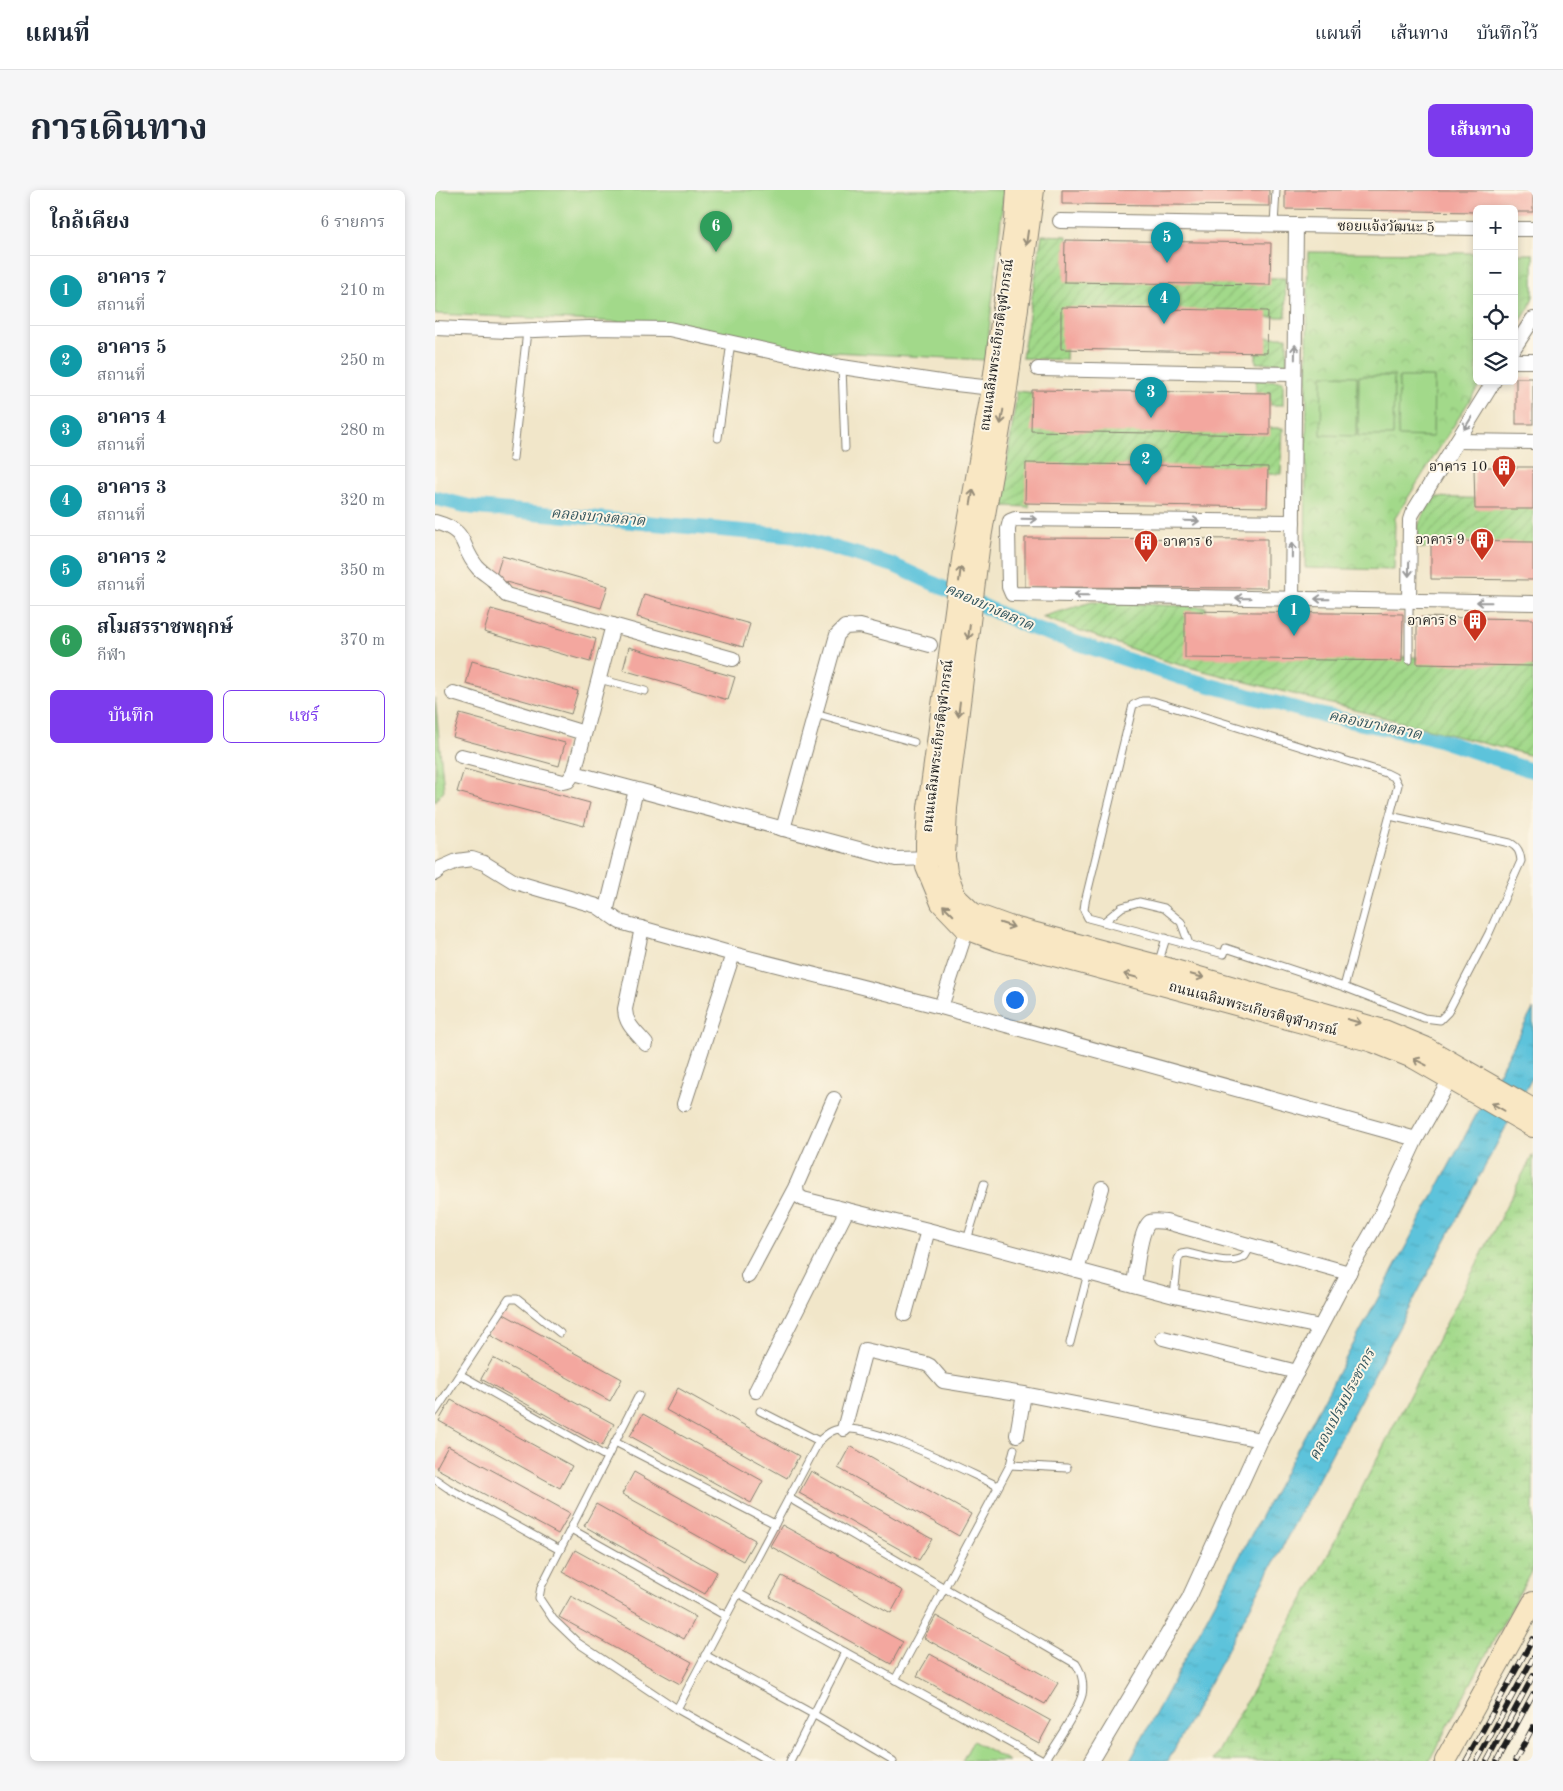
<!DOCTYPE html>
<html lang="th">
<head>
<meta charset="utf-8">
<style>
  body { margin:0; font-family:"Old Standard TT","Noto Serif Thai",serif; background:#f6f6f7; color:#1f2937 }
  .controls { position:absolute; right:15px; top:15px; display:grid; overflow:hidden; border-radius:8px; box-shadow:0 2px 8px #0003 }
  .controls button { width:45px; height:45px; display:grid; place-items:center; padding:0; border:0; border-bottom:1px solid #e0e1e3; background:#fff; color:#1f2937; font:25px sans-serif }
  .you { position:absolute; left:579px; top:809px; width:18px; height:18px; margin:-12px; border:4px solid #fff; border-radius:50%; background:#1a73e8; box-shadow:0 0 0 8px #1a73e833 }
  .badge { display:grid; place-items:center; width:32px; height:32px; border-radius:50%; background:#7c3aed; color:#fff; font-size:16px; font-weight:700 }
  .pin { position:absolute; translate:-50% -41px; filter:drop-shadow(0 1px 2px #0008) }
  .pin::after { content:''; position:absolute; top:26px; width:18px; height:15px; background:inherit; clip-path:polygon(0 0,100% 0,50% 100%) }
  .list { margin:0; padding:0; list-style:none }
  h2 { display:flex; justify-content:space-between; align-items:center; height:65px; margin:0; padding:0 20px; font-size:21px }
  h2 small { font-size:16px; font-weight:400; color:#747a83 }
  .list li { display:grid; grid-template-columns:32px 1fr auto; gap:15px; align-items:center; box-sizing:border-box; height:70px; padding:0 20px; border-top:1px solid #e0e1e3 }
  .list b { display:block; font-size:19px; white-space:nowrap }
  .list p { margin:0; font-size:16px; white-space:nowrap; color:#747a83 }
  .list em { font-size:16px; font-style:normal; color:#747a83 }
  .actions { display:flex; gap:10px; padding:15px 20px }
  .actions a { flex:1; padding:11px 0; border:1px solid #7c3aed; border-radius:8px; text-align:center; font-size:18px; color:#7c3aed }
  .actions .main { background:#7c3aed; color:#fff }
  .icon { flex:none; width:28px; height:28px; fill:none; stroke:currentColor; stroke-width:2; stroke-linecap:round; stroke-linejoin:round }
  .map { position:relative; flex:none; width:1098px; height:1571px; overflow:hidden; border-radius:8px }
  header { display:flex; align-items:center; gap:30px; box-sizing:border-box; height:70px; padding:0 25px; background:#fff; border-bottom:1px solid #e0e1e3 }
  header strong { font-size:24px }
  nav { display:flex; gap:28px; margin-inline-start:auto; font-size:18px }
  .intro { display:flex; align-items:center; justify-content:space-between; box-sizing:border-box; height:120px; padding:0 30px }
  h1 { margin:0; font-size:35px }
  .button { padding:12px 22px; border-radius:8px; background:#7c3aed; color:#fff; font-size:18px; font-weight:700 }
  main { display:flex; gap:30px; padding:0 30px }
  aside { flex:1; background:#fff; border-radius:8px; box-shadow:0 2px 8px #0003 }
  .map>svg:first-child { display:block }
  .grass { fill:url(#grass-tufts); stroke:#5f7a53 }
  .wetland { fill:url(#wetland-marsh); stroke:#5f7a53 }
  .park { fill:url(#park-crowns); stroke:#5f7a53 }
  .garden { fill:url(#garden-furrows); stroke:#5f7a53 }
  .pitch { fill:#a2d98a; stroke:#5f7a53 }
  .water { fill:url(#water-ripples); stroke:#3c707c }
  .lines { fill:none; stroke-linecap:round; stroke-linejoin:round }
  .canal { stroke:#5dc3db; stroke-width:15 }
  .building { fill:#f3a79f }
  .lane-casing { stroke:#868172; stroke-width:9 }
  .street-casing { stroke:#868172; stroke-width:16 }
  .secondary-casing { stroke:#868172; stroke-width:22 }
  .lane { stroke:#fff; stroke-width:7 }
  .street { stroke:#fff; stroke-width:14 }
  .secondary { stroke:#f9e7c3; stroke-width:20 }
  .rail-casing { stroke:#1c1c1c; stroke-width:5.5 }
  .rail { stroke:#fcf5e5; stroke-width:4; stroke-dasharray:11; stroke-linecap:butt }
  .oneway { stroke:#968c78 }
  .oneway2 { stroke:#999 }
  .labels { text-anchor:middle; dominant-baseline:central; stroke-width:4; stroke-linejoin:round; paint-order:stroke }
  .street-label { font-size:14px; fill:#1c1c1c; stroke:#fcf5e5 }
  .poi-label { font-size:14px; fill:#1c1c1c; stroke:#fcf5e5; text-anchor:end }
  .water-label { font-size:15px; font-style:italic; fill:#33565f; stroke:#fcf5e5 }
</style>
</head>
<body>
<header>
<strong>แผนที่</strong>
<nav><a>แผนที่</a><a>เส้นทาง</a><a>บันทึกไว้</a></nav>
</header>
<div class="intro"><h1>การเดินทาง</h1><a class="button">เส้นทาง</a></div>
<main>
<aside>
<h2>ใกล้เคียง<small>6 รายการ</small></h2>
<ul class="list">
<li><span class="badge" style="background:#0f9aa8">1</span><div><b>อาคาร 7</b><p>สถานที่</p></div><em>210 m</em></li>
<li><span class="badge" style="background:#0f9aa8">2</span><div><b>อาคาร 5</b><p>สถานที่</p></div><em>250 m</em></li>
<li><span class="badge" style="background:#0f9aa8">3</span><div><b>อาคาร 4</b><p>สถานที่</p></div><em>280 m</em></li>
<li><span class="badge" style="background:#0f9aa8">4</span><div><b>อาคาร 3</b><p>สถานที่</p></div><em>320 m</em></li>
<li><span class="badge" style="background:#0f9aa8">5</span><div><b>อาคาร 2</b><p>สถานที่</p></div><em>350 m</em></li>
<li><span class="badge" style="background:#2e9e5b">6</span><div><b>สโมสรราชพฤกษ์</b><p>กีฬา</p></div><em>370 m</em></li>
</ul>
<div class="actions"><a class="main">บันทึก</a><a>แชร์</a></div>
</aside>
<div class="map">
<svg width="1098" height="1571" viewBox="0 0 1098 1571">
  <defs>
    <pattern id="grass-tufts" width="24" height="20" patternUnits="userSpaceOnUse" patternTransform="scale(1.25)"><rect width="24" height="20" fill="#a2d98a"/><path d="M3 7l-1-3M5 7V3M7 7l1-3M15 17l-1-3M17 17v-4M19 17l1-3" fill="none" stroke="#8bba76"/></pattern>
    <pattern id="wetland-marsh" width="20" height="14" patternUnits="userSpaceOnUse" patternTransform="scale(1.25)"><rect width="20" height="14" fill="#a2d98a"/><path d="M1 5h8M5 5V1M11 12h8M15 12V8" fill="none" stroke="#8bba76"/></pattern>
    <pattern id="park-crowns" width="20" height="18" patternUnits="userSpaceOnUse" patternTransform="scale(1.25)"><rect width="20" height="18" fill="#a2d98a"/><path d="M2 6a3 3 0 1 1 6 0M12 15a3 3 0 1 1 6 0" fill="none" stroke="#8bba76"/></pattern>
    <pattern id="garden-furrows" width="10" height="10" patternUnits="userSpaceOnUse" patternTransform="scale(1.25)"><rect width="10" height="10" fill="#a2d98a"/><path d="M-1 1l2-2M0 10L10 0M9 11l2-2" fill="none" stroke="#8bba76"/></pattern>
    <pattern id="water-ripples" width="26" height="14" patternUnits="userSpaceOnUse" patternTransform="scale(1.25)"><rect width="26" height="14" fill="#5dc3db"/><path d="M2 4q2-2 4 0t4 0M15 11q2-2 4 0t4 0" fill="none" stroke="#50a7bb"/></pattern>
  </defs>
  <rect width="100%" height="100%" fill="#fcf5e5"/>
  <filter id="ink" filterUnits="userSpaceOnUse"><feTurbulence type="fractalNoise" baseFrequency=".02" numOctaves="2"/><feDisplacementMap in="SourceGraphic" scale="10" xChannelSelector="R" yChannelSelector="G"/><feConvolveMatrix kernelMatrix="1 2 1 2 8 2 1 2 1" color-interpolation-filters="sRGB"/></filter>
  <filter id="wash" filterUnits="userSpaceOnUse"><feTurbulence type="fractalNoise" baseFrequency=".0096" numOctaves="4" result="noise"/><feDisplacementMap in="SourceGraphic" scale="20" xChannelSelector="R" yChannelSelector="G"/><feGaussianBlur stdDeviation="1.12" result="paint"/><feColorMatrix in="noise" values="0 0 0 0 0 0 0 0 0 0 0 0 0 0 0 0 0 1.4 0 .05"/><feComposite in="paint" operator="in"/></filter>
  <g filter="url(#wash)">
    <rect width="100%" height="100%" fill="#f1e6c9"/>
    <polygon class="grass" points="0,507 9,600 0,612"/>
    <polygon class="wetland" points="1098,964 1098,1378 994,1571 778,1571 888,1374"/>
    <g class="park">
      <polygon points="873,62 1042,63 1042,191 1047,191 960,328 959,380 870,378"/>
      <polygon points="1079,64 1098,64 1098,106 1094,118 1079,141"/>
    </g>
    <g class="garden">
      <polygon points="607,45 632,46 632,87 850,88 851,127 632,125 631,170 587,168"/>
      <polygon points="832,147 852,147 852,173 821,173 821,162"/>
      <polygon points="821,190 848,191 848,215 835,215 835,203 821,203"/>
      <polygon points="582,201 602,203 603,236 848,238 846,284 595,286 594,317 566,316"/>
      <polygon points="995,307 1098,310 1098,358 984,358 983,337"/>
      <polygon points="657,412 771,417 772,462 1098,470 1098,566 734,472 606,427"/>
    </g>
    <g class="pitch">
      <polygon points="0,0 569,0 551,170 361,160 236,134 0,124"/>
      <polygon points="887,185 922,186 921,246 886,245"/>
      <polygon points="924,186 959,186 958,246 923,246"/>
      <polygon points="964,187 999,187 998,247 963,246"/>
      <polygon points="538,1551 574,1571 527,1571"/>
    </g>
    <polygon class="water" points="1098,819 1098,886 733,1571 695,1571"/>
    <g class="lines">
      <polyline class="canal" points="0,308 36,317 358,346 458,375 594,437 744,487 877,523 1002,549 1098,581"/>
    </g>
    <g id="blocks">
      <g class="building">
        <polygon points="627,0 834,0 834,16 627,14"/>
        <polygon points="850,0 1098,0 1098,22 1079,22 1079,19 1042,19 1042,22 850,19"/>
        <polygon points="630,50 836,53 835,95 629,92"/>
        <polygon points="626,117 833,121 832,163 626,159"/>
        <rect x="1081" y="188" width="17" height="46"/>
        <polygon points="597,200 835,203 835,245 596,241"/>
        <polygon points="591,273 833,277 832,317 590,313"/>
        <polygon points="1039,277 1098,277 1098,319 1040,319"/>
        <polygon points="590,348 832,349 832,398 590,397"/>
        <polygon points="996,351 1098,352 1098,390 996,389"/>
        <polygon points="67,366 173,396 166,418 60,389"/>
        <polygon points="209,404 315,434 308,457 202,427"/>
        <polygon points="56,419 161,449 155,472 49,442"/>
        <polygon points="750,421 968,424 967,471 750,468"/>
        <polygon points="982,427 1098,429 1098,476 982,474"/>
        <polygon points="194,457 300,487 293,510 188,480"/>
        <polygon points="37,471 143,501 136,524 31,494"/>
        <polygon points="25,524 130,553 124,576 18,547"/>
        <polygon points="29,579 155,613 149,636 22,602"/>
        <polygon points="65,1122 187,1189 175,1211 53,1144"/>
        <polygon points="58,1168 179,1234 167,1256 46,1189"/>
        <polygon points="243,1198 364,1266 352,1288 231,1220"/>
        <polygon points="16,1210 137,1276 125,1298 4,1231"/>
        <polygon points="208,1224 328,1291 316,1313 195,1246"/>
        <polygon points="13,1256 135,1323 123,1344 1,1278"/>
        <polygon points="415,1256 536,1324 524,1346 403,1278"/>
        <polygon points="376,1281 497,1349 484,1370 364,1303"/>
        <polygon points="199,1282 320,1350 308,1371 187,1304"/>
        <polygon points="161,1314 282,1382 270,1404 149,1336"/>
        <polygon points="347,1335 468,1401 456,1423 335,1356"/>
        <polygon points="140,1360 261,1427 249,1449 128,1382"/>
        <polygon points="347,1386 468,1452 456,1474 335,1407"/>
        <polygon points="136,1406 257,1472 245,1494 124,1427"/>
        <polygon points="501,1426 623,1493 610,1514 489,1448"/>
        <polygon points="495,1464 616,1531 604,1553 482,1486"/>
      </g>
    </g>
  </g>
  <g filter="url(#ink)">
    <use href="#blocks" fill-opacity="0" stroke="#868172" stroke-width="1"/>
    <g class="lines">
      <defs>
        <g id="lane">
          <polyline points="839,35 841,0"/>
          <polyline points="407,177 410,258"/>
          <polyline points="283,248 296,152"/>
          <polyline points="78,268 92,141"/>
          <polyline points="974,411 974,470"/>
          <polyline points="164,489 210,501"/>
          <polyline points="380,524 479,552"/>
          <polyline points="670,731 687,717 704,712 729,718 746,732 754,754"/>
          <polyline points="723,774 731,748"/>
          <path d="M909 797 963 595 959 587 951 583 718 511H707L698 515 650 712 649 720 653 728 789 764 791 758 909 797 989 828 1005 830 1013 822 1054 743 1086 671C1085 662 1083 657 1075 653L955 626"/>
          <polyline points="532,1050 549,994"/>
          <path d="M739 1106 743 1069 746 1064 752 1063C766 1066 799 1077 810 1066 812 1063 814 1059 816 1056"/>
          <polyline points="635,1153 653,1083"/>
          <polyline points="26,1185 172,1267"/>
          <polyline points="204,1205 106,1397 104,1408 118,1429 143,1453 242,1519 335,1571"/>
          <polyline points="325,1221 384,1251"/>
          <polyline points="0,1222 74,1109 82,1109 125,1143"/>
          <polyline points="180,1252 340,1334"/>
          <polyline points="575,1275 632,1278"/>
          <polyline points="0,1289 13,1298 125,1360"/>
          <path d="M354 1308 641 1474C647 1483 649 1495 647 1505 643 1521 619 1556 609 1571"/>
          <polyline points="136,1339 291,1426"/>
          <polyline points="303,1403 608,1571"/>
          <polyline points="270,1465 378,1524 458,1571"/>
          <polyline points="460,1490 575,1275 579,1259"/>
          <path d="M242 1519 384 1251C389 1247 393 1242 400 1240 433 1230 530 1281 563 1296"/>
          <polyline points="355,1571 410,1462"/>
        </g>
        <g id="street">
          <polyline points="625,31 1042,38"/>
          <polyline points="1079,39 1098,39"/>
          <polyline points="0,138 73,141 154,138 234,139 407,177 512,193 566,199"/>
          <polyline points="1079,158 1098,129"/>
          <polyline points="1079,171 1098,171"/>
          <polyline points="603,179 859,184"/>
          <polyline points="1022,251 1098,252"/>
          <path d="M0 332C36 342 23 355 43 378 48 383 54 386 58 390 63 395 67 400 71 405L298 469"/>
          <polyline points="858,332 580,329 575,331 573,339 574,397 577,404 1098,413"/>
          <polyline points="857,409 861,35"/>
          <polyline points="974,411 975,330 977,324 1059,191"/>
          <polyline points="178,435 139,583 461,669 499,668"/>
          <polyline points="18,503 149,543"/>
          <polyline points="26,566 128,592 133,591 139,583"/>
          <polyline points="348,639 402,445 410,437 425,436 495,455"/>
          <polyline points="0,683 6,678 22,671 37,669 49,673 80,692 162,716 185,732 298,764 506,817 981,949"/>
          <polyline points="171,722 201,600"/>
          <path d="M207 738 190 819C190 834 202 843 211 854"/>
          <polyline points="506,817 534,732"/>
          <polyline points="399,909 361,996 362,1005 368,1009 493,1040 739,1106 885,1137"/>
          <polyline points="249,914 298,764"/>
          <polyline points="642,1080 667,998"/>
          <polyline points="313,1086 361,996"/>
          <path d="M699 1095C701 1082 705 1039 715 1032 720 1030 726 1032 731 1032L914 1083"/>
          <polyline points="470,1124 493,1040"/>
          <polyline points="728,1148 862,1182"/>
          <polyline points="321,1201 412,1020"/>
          <polyline points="409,1239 430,1160 491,1174 495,1176 508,1191 589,1204 826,1250"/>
          <polyline points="582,1245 589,1204"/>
          <polyline points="657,1571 754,1408 826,1250 918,1075 941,1035 981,949 1019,882"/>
        </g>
        <g id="secondary">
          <polyline points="582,0 580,31 557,198 529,355 493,618 491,653 491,677 506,713 531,739 563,751 938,852 980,869 1098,937"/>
          <polyline points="599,0 572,199 544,359 512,618 510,667 512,682 521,707 538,723 574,736 722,775 949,840 990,857 1098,919"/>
          <polyline points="1010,1571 1098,1412"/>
        </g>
      </defs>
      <use href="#lane" class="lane-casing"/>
      <use href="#street" class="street-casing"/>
      <use href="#secondary" class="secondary-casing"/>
      <use href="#lane" class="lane"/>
      <use href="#street" class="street"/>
      <use href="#secondary" class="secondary"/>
      <defs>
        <g id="rail">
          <polyline points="1031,1571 1098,1449"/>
          <polyline points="1042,1571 1098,1468"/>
          <polyline points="1052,1571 1098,1486"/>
          <polyline points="1062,1571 1098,1504"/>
          <polyline points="1080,1571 1098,1537"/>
        </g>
      </defs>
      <use href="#rail" class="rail-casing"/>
      <use href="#rail" class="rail"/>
    </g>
    <defs><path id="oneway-shaft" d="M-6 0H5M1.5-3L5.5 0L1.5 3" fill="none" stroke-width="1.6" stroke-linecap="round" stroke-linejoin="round" transform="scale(1.25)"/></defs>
    <g class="oneway">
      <use href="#oneway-shaft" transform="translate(592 48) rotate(98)"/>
      <use href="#oneway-shaft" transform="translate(567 227) rotate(100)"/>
      <use href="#oneway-shaft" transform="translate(537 307) rotate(-80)"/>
      <use href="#oneway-shaft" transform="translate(525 384) rotate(-83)"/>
      <use href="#oneway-shaft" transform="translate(534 442) rotate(97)"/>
      <use href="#oneway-shaft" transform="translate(524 519) rotate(97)"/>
      <use href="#oneway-shaft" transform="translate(513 720) rotate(-135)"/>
      <use href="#oneway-shaft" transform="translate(572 735) rotate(18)"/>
      <use href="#oneway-shaft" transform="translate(696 786) rotate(-165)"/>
      <use href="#oneway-shaft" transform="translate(762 786) rotate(16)"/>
      <use href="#oneway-shaft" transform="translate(919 831) rotate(16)"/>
      <use href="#oneway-shaft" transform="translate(985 872) rotate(-153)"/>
      <use href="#oneway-shaft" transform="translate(1063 917) rotate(-150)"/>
    </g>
    <g class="oneway2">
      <use href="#oneway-shaft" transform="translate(860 162) rotate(-89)"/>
      <use href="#oneway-shaft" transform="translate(1033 233) rotate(122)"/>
      <use href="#oneway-shaft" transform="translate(594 329) rotate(1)"/>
      <use href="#oneway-shaft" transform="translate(757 331) rotate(1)"/>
      <use href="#oneway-shaft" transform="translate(857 360) rotate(-89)"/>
      <use href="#oneway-shaft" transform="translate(974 379) rotate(91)"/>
      <use href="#oneway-shaft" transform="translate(646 405) rotate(-179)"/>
      <use href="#oneway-shaft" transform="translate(808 408) rotate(-179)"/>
      <use href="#oneway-shaft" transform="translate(887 409) rotate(-179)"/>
      <use href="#oneway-shaft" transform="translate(1049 412) rotate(-179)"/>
    </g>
  </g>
  <defs>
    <symbol id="building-pin" viewBox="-11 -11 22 30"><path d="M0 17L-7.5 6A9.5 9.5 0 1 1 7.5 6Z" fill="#c8321e" stroke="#fcf5e5"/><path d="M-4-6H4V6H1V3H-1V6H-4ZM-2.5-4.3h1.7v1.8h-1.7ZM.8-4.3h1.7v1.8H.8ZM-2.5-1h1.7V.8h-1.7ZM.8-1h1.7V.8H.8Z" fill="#fff"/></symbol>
  </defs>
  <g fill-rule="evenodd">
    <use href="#building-pin" x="1055" y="263" width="28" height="38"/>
    <use href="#building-pin" x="1033" y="336" width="28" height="38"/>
    <use href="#building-pin" x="697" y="338" width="28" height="38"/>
    <use href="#building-pin" x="1026" y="417" width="28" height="38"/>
  </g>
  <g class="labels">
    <g class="street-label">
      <text transform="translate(951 37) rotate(1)">ซอยแจ้งวัฒนะ 5</text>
      <text transform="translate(562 155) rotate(-82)">ถนนเฉลิมพระเกียรติจุฬาภรณ์</text>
      <text transform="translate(503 556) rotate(-83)">ถนนเฉลิมพระเกียรติจุฬาภรณ์</text>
      <text transform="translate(818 819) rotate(15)">ถนนเฉลิมพระเกียรติจุฬาภรณ์</text>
    </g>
    <g class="poi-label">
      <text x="1052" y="277">อาคาร 10</text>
      <text x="1030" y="350">อาคาร 9</text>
      <text x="728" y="352" text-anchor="start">อาคาร 6</text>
      <text x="1022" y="431">อาคาร 8</text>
    </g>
    <g class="water-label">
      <text transform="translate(163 328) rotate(5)">คลองบางตลาด</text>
      <text transform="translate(554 418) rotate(24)">คลองบางตลาด</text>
      <text transform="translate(940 536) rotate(12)">คลองบางตลาด</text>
      <text transform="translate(908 1215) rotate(-62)">คลองเปรมประชากร</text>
    </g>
  </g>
</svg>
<div class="controls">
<button>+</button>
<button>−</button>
<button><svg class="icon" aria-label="locate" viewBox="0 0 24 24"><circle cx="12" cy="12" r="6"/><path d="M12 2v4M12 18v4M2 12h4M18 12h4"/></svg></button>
<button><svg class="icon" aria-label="layers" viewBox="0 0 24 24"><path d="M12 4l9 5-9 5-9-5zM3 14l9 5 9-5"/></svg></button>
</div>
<div class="you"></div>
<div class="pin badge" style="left:859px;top:446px;background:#0f9aa8">1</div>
<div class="pin badge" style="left:711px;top:295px;background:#0f9aa8">2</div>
<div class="pin badge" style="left:716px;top:228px;background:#0f9aa8">3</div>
<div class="pin badge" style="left:729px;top:134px;background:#0f9aa8">4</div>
<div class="pin badge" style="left:732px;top:73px;background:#0f9aa8">5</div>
<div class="pin badge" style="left:281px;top:62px;background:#2e9e5b">6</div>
</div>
</main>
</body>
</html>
